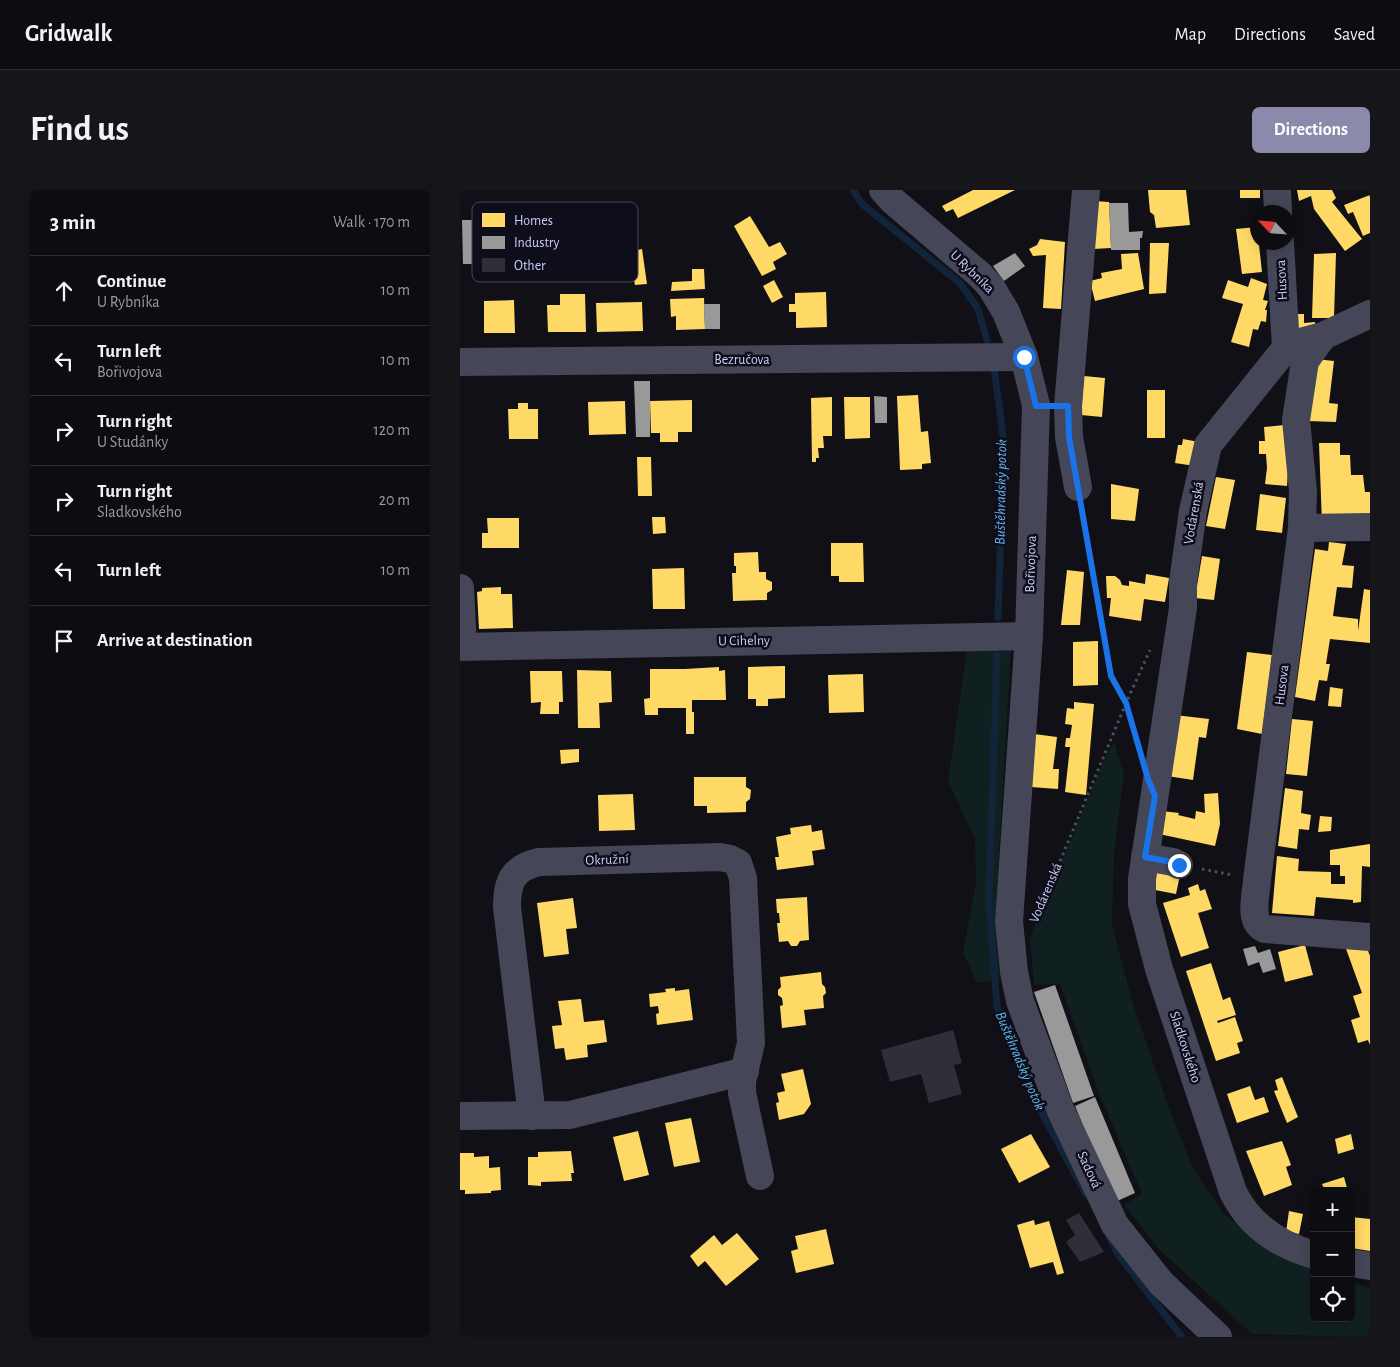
<!DOCTYPE html>
<html lang="en">
<head>
<meta charset="utf-8">
<style>
  body { margin:0; font-family:"Alegreya Sans",sans-serif; background:#16151a; color:#f1f3f6 }
  .controls { position:absolute; right:15px; bottom:15px; display:grid; overflow:hidden; border-radius:8px; box-shadow:0 2px 12px #0003 }
  .controls button { width:45px; height:45px; display:grid; place-items:center; padding:0; border:0; border-bottom:1px solid #2d2c31; background:#0d0c11; color:#f1f3f6; font:25px sans-serif }
  .compass { position:absolute; left:790px; top:15px; width:45px; height:45px; border-radius:50%; background:#0d0c11; box-shadow:0 2px 12px #0003; rotate:296deg }
  .stop { position:absolute; width:15px; height:15px; margin:-11px; border:4px solid #1a73e8; border-radius:50%; background:#fff }
  .stop.end { background:#1a73e8; border-color:#fff; box-shadow:0 1px 5px #0008 }
  .list { margin:0; padding:0; list-style:none }
  h2 { display:flex; justify-content:space-between; align-items:center; height:65px; margin:0; padding:0 20px; font-size:21px }
  h2 small { font-size:16px; font-weight:400; color:#9a9b9f }
  .list li { display:grid; grid-template-columns:32px 1fr auto; gap:15px; align-items:center; box-sizing:border-box; height:70px; padding:0 20px; border-top:1px solid #2d2c31 }
  .list b { display:block; font-size:19px; white-space:nowrap }
  .list p { margin:0; font-size:16px; white-space:nowrap; color:#9a9b9f }
  .list em { font-size:16px; font-style:normal; color:#9a9b9f }
  .icon { flex:none; width:28px; height:28px; fill:none; stroke:currentColor; stroke-width:2; stroke-linecap:round; stroke-linejoin:round }
  .map { position:relative; flex:none; width:910px; height:1147px; overflow:hidden; border-radius:8px }
  header { display:flex; align-items:center; gap:30px; box-sizing:border-box; height:70px; padding:0 25px; background:#0d0c11; border-bottom:1px solid #2d2c31 }
  header strong { font-size:24px }
  nav { display:flex; gap:28px; margin-inline-start:auto; font-size:18px }
  .intro { display:flex; align-items:center; justify-content:space-between; box-sizing:border-box; height:120px; padding:0 30px }
  h1 { margin:0; font-size:35px }
  .button { padding:12px 22px; border-radius:8px; background:#8c8aaa; color:#fff; font-size:18px; font-weight:700 }
  main { display:flex; gap:30px; padding:0 30px }
  aside { flex:1; background:#0d0c11; border-radius:8px; box-shadow:0 2px 12px #0003 }
  .map>svg:first-child { display:block }
  .green { fill:#102020 }
  .homes { fill:#ffd966 }
  .industry { fill:#999 }
  .lines { fill:none; stroke-linecap:round; stroke-linejoin:round }
  .stream { stroke:#12243a; stroke-width:7 }
  .building { fill:#2f2e39 }
  .path { stroke:#47545e; stroke-width:3; stroke-dasharray:2.5 4; stroke-linecap:butt }
  .minor { stroke:#454657; stroke-width:28 }
  .route { stroke:#1a73e8; stroke-width:6 }
  .labels { text-anchor:middle; dominant-baseline:central; stroke-width:5; stroke-linejoin:round; paint-order:stroke }
  .street-label { font-size:14px; fill:#cecbf9; stroke:#0e0d1a }
  .water-label { font-size:15px; font-style:italic; fill:#64b7ee; stroke:#0e0d1a }
  .key { fill:#0e0d1a; stroke:#48465d; stroke-width:1 }
  .key-label { font-size:14px; fill:#cecbf9 }
</style>
</head>
<body>
<header>
<strong>Gridwalk</strong>
<nav><a>Map</a><a>Directions</a><a>Saved</a></nav>
</header>
<div class="intro"><h1>Find us</h1><a class="button">Directions</a></div>
<main>
<aside>
<h2>3 min<small>Walk · 170 m</small></h2>
<ul class="list">
<li><svg class="icon" aria-label="ahead" viewBox="0 0 24 24"><path d="M12 20V5M6 11l6-6 6 6"/></svg><div><b>Continue</b><p>U Rybníka</p></div><em>10 m</em></li>
<li><svg class="icon" aria-label="left" viewBox="0 0 24 24"><path d="M17 20v-9H6M10 6l-5 5 5 5"/></svg><div><b>Turn left</b><p>Bořivojova</p></div><em>10 m</em></li>
<li><svg class="icon" aria-label="right" viewBox="0 0 24 24"><path d="M7 20v-9h11M14 6l5 5-5 5"/></svg><div><b>Turn right</b><p>U Studánky</p></div><em>120 m</em></li>
<li><svg class="icon" aria-label="right" viewBox="0 0 24 24"><path d="M7 20v-9h11M14 6l5 5-5 5"/></svg><div><b>Turn right</b><p>Sladkovského</p></div><em>20 m</em></li>
<li><svg class="icon" aria-label="left" viewBox="0 0 24 24"><path d="M17 20v-9H6M10 6l-5 5 5 5"/></svg><div><b>Turn left</b></div><em>10 m</em></li>
<li><svg class="icon" aria-label="arrive" viewBox="0 0 24 24"><path d="M6 21V4h12l-3 4 3 4H6"/></svg><div><b>Arrive at destination</b></div></li>
</ul>
</aside>
<div class="map">
<svg width="910" height="1147" viewBox="0 0 910 1147">
  <rect width="100%" height="100%" fill="#111017"/>
  <g class="green">
    <polygon points="551,459 535,733 540,789 517,793 503,762 516,694 515,648 488,591 507,460"/>
    <polygon points="654,552 664,584 654,663 652,734 672,811 706,910 733,978 762,1022 806,1059 854,1078 854,1128 891,1128 891,1092 910,1098 910,1147 792,1144 698,1058 664,1015 682,1004 639,903 600,794 574,795 570,747 646,566"/>
  </g>
  <g class="homes">
    <polygon points="513,0 555,0 498,28 493,19 486,22 482,16"/>
    <polygon points="688,0 726,0 730,35 696,38 694,25 690,22"/>
    <rect x="780" y="0" width="20" height="8"/>
    <polygon points="837,0 872,0 876,8 872,12 902,49 885,61 854,19 851,6 839,11"/>
    <polygon points="910,5 910,43 903,46 893,22 888,24 884,15"/>
    <polygon points="634,11 649,12 651,58 633,59"/>
    <polygon points="290,26 309,57 320,52 327,64 313,72 316,79 302,86 274,36"/>
    <polygon points="797,37 802,82 782,84 776,39"/>
    <polygon points="580,49 605,52 601,119 583,118 586,65 573,66 569,59 577,55"/>
    <polygon points="690,53 709,53 706,103 689,104"/>
    <polygon points="182,59 187,94 175,95 169,62"/>
    <polygon points="678,63 684,99 635,111 630,91 642,88 641,83 662,79 661,64"/>
    <polygon points="876,63 874,128 852,128 854,64"/>
    <polygon points="232,79 244,79 245,99 211,101 212,92 232,91"/>
    <polygon points="791,88 807,94 803,110 808,111 805,120 807,120 806,132 801,131 798,140 793,139 789,157 771,152 783,114 762,108 768,90 788,97"/>
    <polygon points="314,90 323,107 312,113 303,96"/>
    <polygon points="366,102 367,137 336,138 336,122 329,122 329,114 335,114 335,103"/>
    <polygon points="100,104 125,104 126,142 88,142 87,115 100,115"/>
    <polygon points="244,108 245,139 216,140 216,126 211,127 210,109"/>
    <polygon points="54,110 55,143 24,143 24,111"/>
    <polygon points="182,112 183,141 137,142 136,113"/>
    <polygon points="827,124 844,124 844,133 855,132 856,142 827,145"/>
    <polygon points="856,169 874,171 869,213 878,214 876,232 848,231"/>
    <polygon points="624,186 645,188 642,227 621,225"/>
    <rect x="687" y="200" width="18" height="48"/>
    <polygon points="458,205 461,242 468,241 471,273 462,274 462,279 440,280 437,206"/>
    <polygon points="372,207 372,246 363,246 364,258 358,258 359,268 356,268 356,272 352,272 351,208"/>
    <polygon points="384,207 410,207 410,248 385,249"/>
    <polygon points="232,210 232,242 218,242 218,252 200,252 200,243 191,243 190,211"/>
    <polygon points="165,211 166,244 129,245 128,212"/>
    <polygon points="58,213 68,213 68,219 78,219 78,249 49,249 48,219 58,219"/>
    <polygon points="824,235 828,280 827,296 805,294 807,278 806,264 799,264 799,251 805,251 804,237"/>
    <polygon points="723,249 739,252 735,276 715,273 718,255 722,255"/>
    <polygon points="859,253 880,253 880,265 890,265 891,285 903,285 905,302 910,302 910,333 862,333"/>
    <polygon points="177,267 191,267 192,306 178,306"/>
    <polygon points="756,287 775,290 765,339 746,336"/>
    <polygon points="651,294 679,299 675,331 651,329"/>
    <polygon points="800,304 826,308 822,343 796,340"/>
    <polygon points="192,327 205,327 206,343 193,344"/>
    <polygon points="27,328 59,328 59,358 22,358 22,343 28,343"/>
    <polygon points="869,352 886,354 882,375 894,376 892,398 877,397 873,426 898,429 898,441 904,399 910,400 910,453 870,449 866,474 870,474 867,491 859,490 855,511 835,507 855,359 868,361"/>
    <polygon points="371,353 403,353 404,392 379,392 379,386 371,386"/>
    <polygon points="298,362 299,382 306,382 306,389 312,392 312,400 307,403 307,410 273,411 272,383 276,383 276,376 274,376 274,363"/>
    <polygon points="742,366 760,369 754,410 735,408"/>
    <polygon points="224,378 225,419 193,419 192,379"/>
    <polygon points="607,380 624,382 620,435 601,435"/>
    <polygon points="686,384 709,388 705,412 684,409 681,431 649,426 651,408 647,408 646,386 655,386 660,390 662,395 669,396 669,391 685,394"/>
    <polygon points="41,397 41,404 52,404 53,438 19,439 17,402 22,401 22,398"/>
    <polygon points="638,451 638,495 613,496 613,452"/>
    <polygon points="787,462 812,465 802,544 777,539"/>
    <polygon points="325,476 325,508 308,509 308,516 296,516 296,509 288,509 288,477"/>
    <polygon points="259,477 259,481 265,480 266,510 232,510 232,522 234,522 234,544 226,544 226,518 198,518 198,525 185,525 184,509 190,508 190,479 225,479"/>
    <polygon points="117,480 151,481 152,512 139,513 140,538 118,538"/>
    <polygon points="70,481 102,481 103,512 99,512 99,524 80,524 81,512 71,513"/>
    <polygon points="403,484 404,522 369,523 368,485"/>
    <polygon points="870,497 883,499 881,517 868,516"/>
    <polygon points="614,512 634,514 626,605 605,602 610,557 605,557 606,548 610,548 612,535 605,534 607,518 614,519"/>
    <polygon points="715,525 749,529 746,548 739,547 733,590 707,586"/>
    <polygon points="832,529 853,531 847,586 826,584"/>
    <polygon points="574,544 597,547 593,579 599,579 598,599 571,597"/>
    <polygon points="119,559 119,572 101,574 100,560"/>
    <polygon points="234,587 286,587 286,597 291,600 290,609 286,612 286,622 247,623 247,616 234,616"/>
    <polygon points="825,598 843,601 841,623 851,625 849,640 839,639 837,659 818,656"/>
    <polygon points="758,603 760,634 755,656 699,644 702,621 719,623 718,625 735,629 736,621 745,623 744,604"/>
    <polygon points="173,604 175,640 139,641 138,605"/>
    <polygon points="860,626 872,627 871,641 858,642"/>
    <polygon points="351,635 352,642 362,640 365,659 352,661 354,675 317,680 315,667 319,667 316,647 331,644 330,638"/>
    <polygon points="910,654 910,677 902,676 901,712 893,713 893,710 856,707 854,726 812,723 817,666 839,669 838,681 871,682 871,694 885,694 885,686 880,686 880,675 870,675 870,660"/>
    <polygon points="697,676 721,680 716,704 695,700"/>
    <polygon points="738,694 740,701 745,699 752,719 738,723 749,758 721,767 703,713 730,705 728,698"/>
    <polygon points="347,707 349,750 340,751 337,756 331,756 328,751 319,752 317,733 320,733 319,723 317,723 316,709"/>
    <polygon points="113,708 117,738 106,739 109,764 84,767 77,713"/>
    <polygon points="904,750 910,766 910,855 908,850 898,853 891,830 900,827 893,806 902,803 885,756"/>
    <polygon points="845,755 853,785 825,792 818,762"/>
    <polygon points="751,773 763,810 770,807 776,825 757,831 758,833 775,827 783,851 777,853 780,863 756,871 726,781"/>
    <polygon points="361,782 362,794 365,797 366,803 363,806 364,818 344,820 346,835 322,838 320,816 323,815 322,808 318,805 318,800 321,797 320,787"/>
    <polygon points="215,798 215,801 229,799 233,830 197,835 196,824 199,823 198,816 190,817 189,804 206,802 205,799"/>
    <polygon points="121,809 124,832 144,830 147,852 127,855 128,867 106,870 104,858 95,859 92,836 102,835 98,811"/>
    <polygon points="343,879 351,914 344,924 319,930 316,913 319,912 317,903 325,901 321,884"/>
    <polygon points="822,887 838,927 827,933 814,901 818,900 815,890"/>
    <polygon points="790,896 795,910 804,907 809,922 777,933 767,904"/>
    <polygon points="231,928 240,972 214,977 205,933"/>
    <polygon points="178,941 189,985 164,991 153,947"/>
    <polygon points="571,944 590,977 559,993 541,959"/>
    <polygon points="891,944 894,959 878,964 875,949"/>
    <polygon points="822,951 831,975 826,977 832,995 804,1006 786,961"/>
    <polygon points="111,961 114,983 111,983 112,991 81,992 81,996 68,995 68,967 78,967 78,962"/>
    <polygon points="0,963 14,963 14,967 29,966 29,978 40,977 41,1000 31,1001 31,1003 5,1004 5,1000 0,1000"/>
    <polygon points="884,987 887,998 876,1001 865,1001 862,994"/>
    <polygon points="829,1021 843,1024 839,1044 826,1042"/>
    <polygon points="891,1027 910,1029 910,1061 891,1058"/>
    <polygon points="574,1030 575,1035 589,1031 604,1083 597,1085 593,1072 570,1078 557,1035"/>
    <polygon points="366,1039 374,1074 336,1083 331,1061 338,1059 335,1046"/>
    <polygon points="277,1043 299,1069 266,1096 245,1071 238,1077 230,1066 254,1045 262,1055"/>
  </g>
  <g class="industry">
    <polygon points="649,13 668,13 669,42 683,41 682,48 680,48 680,60 651,60"/>
    <polygon points="2,30 23,30 24,74 3,74"/>
    <polygon points="555,63 565,76 544,91 533,76"/>
    <polygon points="244,114 260,114 260,139 245,139"/>
    <polygon points="174,191 190,191 190,247 176,247"/>
    <polygon points="414,206 427,207 427,233 415,233"/>
    <polygon points="795,756 798,763 810,759 816,779 803,783 799,772 788,776 783,759"/>
    <polygon points="595,795 634,906 613,913 574,802"/>
    <polygon points="635,907 675,1003 655,1012 615,916"/>
  </g>
  <g class="lines">
    <g class="stream">
      <polyline points="393,0 402,14 500,93 518,119 527,150"/>
      <polyline points="534,178 544,253 538,427"/>
      <polyline points="537,465 529,710 537,817 576,912 626,1004"/>
      <polyline points="649,1047 657,1063 722,1147"/>
    </g>
  </g>
  <g class="building">
    <polygon points="493,840 502,873 494,875 502,904 469,913 461,884 430,892 421,860"/>
    <polygon points="619,1023 644,1062 620,1072 606,1052 615,1045 606,1030"/>
  </g>
  <g class="lines">
    <g class="path">
      <polyline points="622,319 651,486 666,513 676,550"/>
      <polyline points="742,679 773,685"/>
      <polyline points="575,731 666,513 690,460"/>
    </g>
    <g class="minor">
      <polyline points="423,0 432,10 520,85 531,97 546,122 564,167 576,215 569,446 549,731 554,782 560,811 600,919 655,1035 701,1093 758,1147"/>
      <polyline points="817,0 818,22"/>
      <polyline points="820,52 826,158"/>
      <path d="M863 146 845 171 836 230 843 301 842 338 797 690C796 706 788 732 805 739L910 747"/>
      <polyline points="0,172 564,167"/>
      <polyline points="618,297 609,247 608,216 626,0"/>
      <polyline points="842,338 910,337"/>
      <polyline points="0,398 3,457"/>
      <polyline points="0,457 569,446"/>
      <polyline points="685,667 713,672 719,675"/>
      <polyline points="0,926 110,925 285,881"/>
      <path d="M72 926 47 717C47 691 53 678 79 672L260 667 270 669 278 673 283 688 291 853 282 891V903L300 986"/>
      <path d="M854 1065C819 1055 789 1035 773 1002L699 779 682 714V689L723 418V392L733 321 748 255 826 158 832 154 863 146 910 124"/>
      <polyline points="891,1073 910,1076"/>
    </g>
  </g>
  <g class="lines">
    <polyline class="route" points="564,167 576,216 608,216 609,247 651,486 666,513 688,589 695,606 685,667 712,672 719,675"/>
  </g>
  <g class="labels">
    <g class="street-label">
      <text transform="translate(512 82) rotate(44)">U Rybníka</text>
      <text transform="translate(822 90) rotate(-93)">Husova</text>
      <text x="282" y="170">Bezručova</text>
      <text transform="translate(734 323) rotate(-80)">Vodárenská</text>
      <text transform="translate(571 374) rotate(-88)">Bořivojova</text>
      <text transform="translate(284 451) rotate(-1)">U Cihelny</text>
      <text transform="translate(822 495) rotate(-83)">Husova</text>
      <text transform="translate(147 670) rotate(-2)">Okružní</text>
      <text transform="translate(586 703) rotate(-67)">Vodárenská</text>
      <text transform="translate(725 857) rotate(72)">Sladkovského</text>
      <text transform="translate(629 980) rotate(65)">Sadová</text>
    </g>
    <g class="water-label">
      <text transform="translate(541 302) rotate(-89)">Buštěhradský potok</text>
      <text transform="translate(560 871) rotate(67)">Buštěhradský potok</text>
    </g>
  </g>
  <rect x="12" y="12" width="166" height="80" rx="8" class="key"/>
  <rect x="22" y="23" width="23" height="14" fill="#ffd966"/>
  <rect x="22" y="46" width="23" height="13" fill="#999"/>
  <rect x="22" y="68" width="23" height="14" fill="#2f2e39"/>
  <g class="key-label">
    <text x="54" y="35">Homes</text>
    <text x="54" y="57">Industry</text>
    <text x="54" y="80">Other</text>
  </g>
</svg>
<div class="controls">
<button>+</button>
<button>−</button>
<button><svg class="icon" aria-label="locate" viewBox="0 0 24 24"><circle cx="12" cy="12" r="6"/><path d="M12 2v4M12 18v4M2 12h4M18 12h4"/></svg></button>
</div>
<svg class="compass" viewBox="-18 -18 36 36"><path d="M0-13l5 13h-10z" fill="#e53935"/><path d="M0 13l5-13h-10z" fill="#9a9b9f"/></svg>
<div class="stop" style="left:564px;top:167px"></div>
<div class="stop end" style="left:719px;top:675px"></div>
</div>
</main>
</body>
</html>
